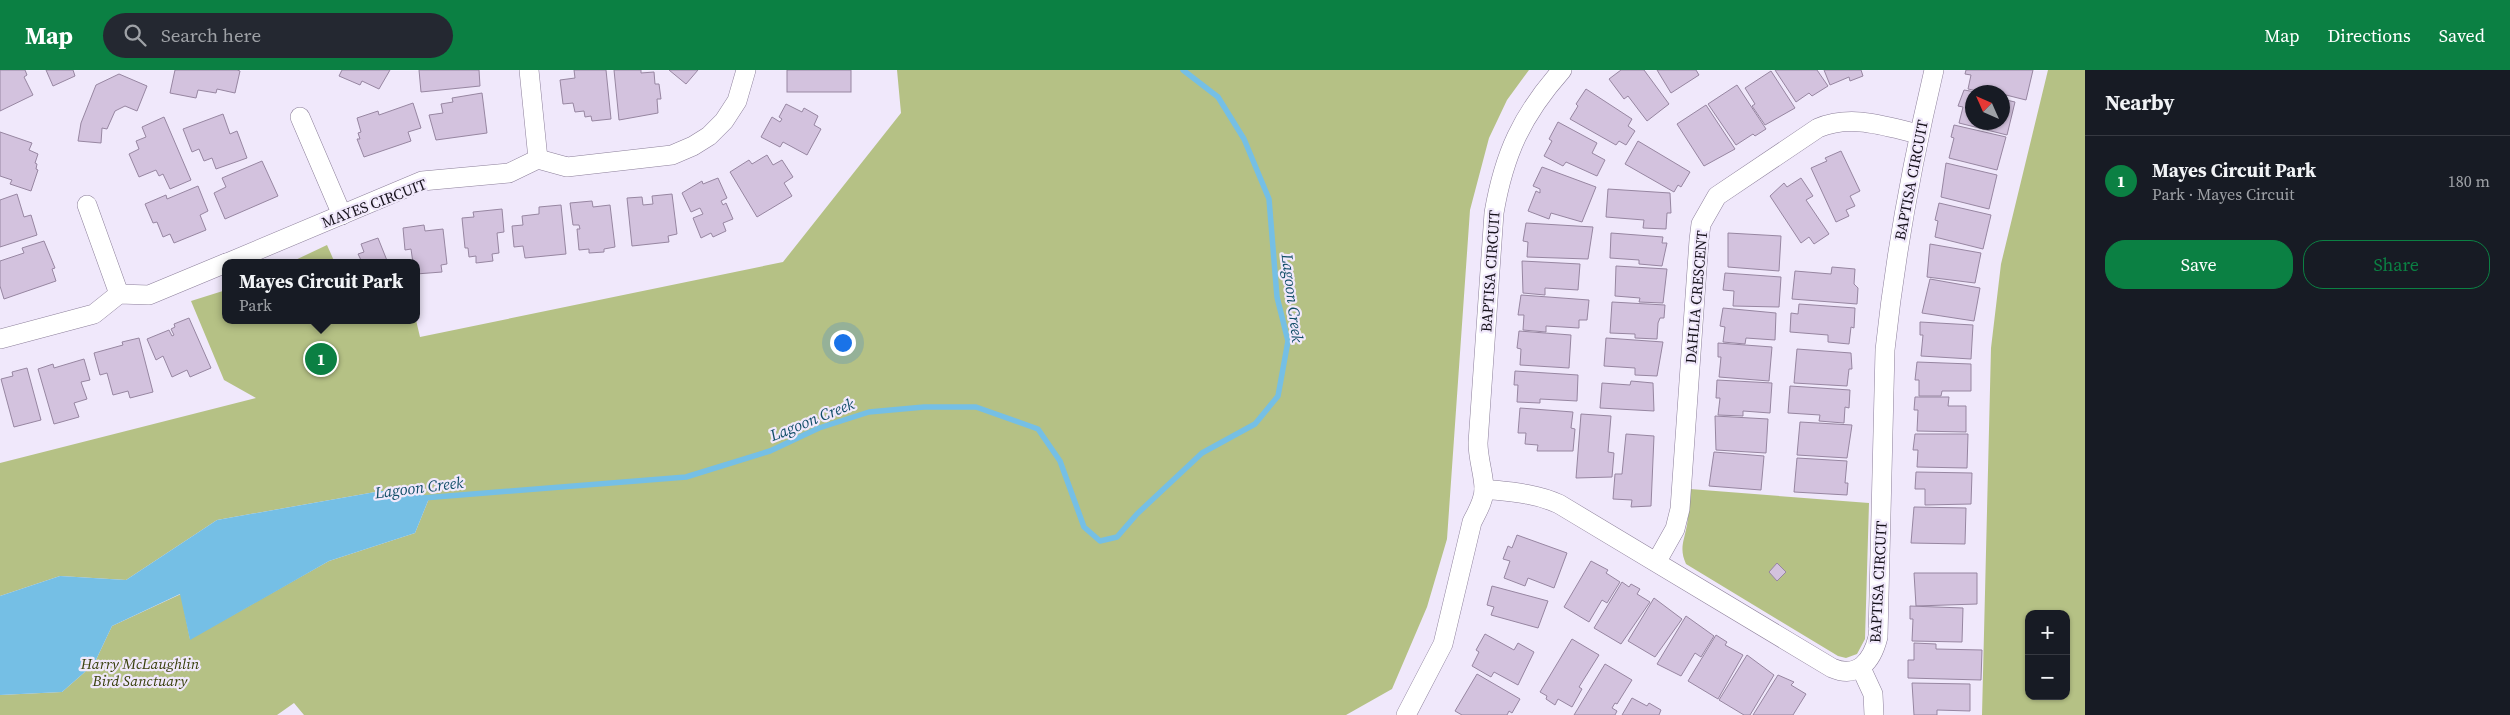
<!DOCTYPE html>
<html lang="en">
<head>
<meta charset="utf-8">
<style>
  body { margin:0; font-family:"Source Serif 4",serif; background:#242831; color:#f1f3f6 }
  .controls { position:absolute; right:15px; bottom:15px; display:grid; overflow:hidden; border-radius:10px; box-shadow:0 1px 4px #0004 }
  .controls button { width:45px; height:45px; display:grid; place-items:center; padding:0; border:0; border-bottom:1px solid #363941; background:#171b24; color:#f1f3f6; font:25px sans-serif }
  .compass { position:absolute; left:1965px; top:15px; width:45px; height:45px; border-radius:50%; background:#171b24; box-shadow:0 1px 4px #0004; rotate:315deg }
  .you { position:absolute; left:842px; top:272px; width:18px; height:18px; margin:-12px; border:4px solid #fff; border-radius:50%; background:#1a73e8; box-shadow:0 0 0 8px #1a73e833 }
  .badge { display:grid; place-items:center; width:32px; height:32px; border-radius:50%; background:#0b8043; color:#fff; font-size:16px; font-weight:700 }
  .pin { position:absolute; translate:-50% -50%; border:2px solid #fff; box-shadow:0 1px 5px #0006 }
  .popup { position:absolute; left:222px; top:189px; width:198px; height:65px; box-sizing:border-box; display:grid; place-content:center; border-radius:10px; background:#171b24; filter:drop-shadow(0 1px 4px #0005); font-size:16px; white-space:nowrap; color:#9ea1a6 }
  .popup b { font-size:19px; color:#f1f3f6 }
  .popup::after { content:''; position:absolute; left:50%; top:100%; margin-left:-10px; border:10px solid transparent; border-top-color:#171b24 }
  .list { margin:0; padding:0; list-style:none }
  h2 { display:flex; justify-content:space-between; align-items:center; height:65px; margin:0; padding:0 20px; font-size:21px }
  h2 small { font-size:16px; font-weight:400; color:#9ea1a6 }
  .list li { display:grid; grid-template-columns:32px 1fr auto; gap:15px; align-items:center; box-sizing:border-box; height:90px; padding:0 20px; border-top:1px solid #363941 }
  .list b { display:block; font-size:19px; white-space:nowrap }
  .list p { margin:0; font-size:16px; white-space:nowrap; color:#9ea1a6 }
  .list em { font-size:16px; font-style:normal; color:#9ea1a6 }
  .actions { display:flex; gap:10px; padding:15px 20px }
  .actions a { flex:1; padding:11px 0; border:1px solid #0b8043; border-radius:20px; text-align:center; font-size:18px; color:#0b8043 }
  .actions .main { background:#0b8043; color:#fff }
  .icon { flex:none; width:28px; height:28px; fill:none; stroke:currentColor; stroke-width:2; stroke-linecap:round; stroke-linejoin:round }
  .map { position:relative; flex:none; width:2085px; height:645px; overflow:hidden }
  header { display:flex; align-items:center; gap:30px; box-sizing:border-box; height:70px; padding:0 25px; background:#0b8043; color:#fff }
  header strong { font-size:24px }
  nav { display:flex; gap:28px; margin-inline-start:auto; font-size:18px }
  .search { width:350px; height:45px; background:#242831; display:flex; align-items:center; gap:12px; box-sizing:border-box; padding:0 18px; border-radius:28px; color:#9ea1a6; font-size:19px }
  main { display:flex }
  aside { flex:1; background:#171b24 }
  .map>svg:first-child { display:block }
  .green { fill:#b5c185; fill-rule:evenodd }
  .water { fill:#75bfe5 }
  .lines { fill:none; stroke-linecap:round; stroke-linejoin:round }
  .stream { stroke:#75bfe5; stroke-width:5.5 }
  .building { fill:#d3c2de; stroke:#9786a1 }
  .minor-casing { stroke:#8c7f9a; stroke-width:20 }
  .minor { stroke:#fff; stroke-width:19 }
  .labels { text-anchor:middle; dominant-baseline:central; stroke-width:4.5; stroke-linejoin:round; paint-order:stroke }
  .street-label { font-size:15px; fill:#17121c; stroke:#f0e8fb }
  .park-label { font-size:15px; font-style:italic; fill:#383f0b; stroke:#f0e8fb }
  .water-label { font-size:16px; font-style:italic; fill:#104d67; stroke:#f0e8fb }
</style>
</head>
<body>
<header>
<strong>Map</strong>
<div class="search"><svg class="icon" aria-label="search" viewBox="0 0 24 24"><circle cx="10" cy="10" r="6"/><path d="M15 15l6 6"/></svg>Search here</div>
<nav><a>Map</a><a>Directions</a><a>Saved</a></nav>
</header>
<main>
<div class="map">
<svg width="2085" height="645" viewBox="0 0 2085 645">
  <rect width="100%" height="100%" fill="#f0e8fb"/>
  <g class="green">
    <polygon points="897,0 1529,0 1507,30 1489,68 1470,140 1447,469 1427,537 1392,619 1346,645 304,645 294,633 277,645 0,645 0,625 62,622 94,594 112,556 181,524 190,569 329,491 415,463 430,426 381,421 217,450 126,510 60,506 0,526 0,393 256,328 224,310 191,231 226,220 226,250 360,250 362,254 371,250 416,250 420,267 783,192 901,43"/>
    <path d="M2048 0H2085V645H1982L1991 278 2001 194ZM2029 544H2066V626H2029Z"/>
    <polygon points="327,175 335,193 289,193"/>
    <path d="M1690 419 1869 433 1865 569 1857 584 1846 588 1838 586 1686 494C1679 479 1684 471 1687 455 1689 443 1689 431 1690 419Z"/>
  </g>
  <polygon class="water" points="381,421 430,426 415,463 329,491 190,570 180,524 112,556 94,594 62,622 0,625 0,526 60,506 126,510 217,450"/>
  <g class="lines">
    <polyline class="stream" points="423,428 686,407 770,381 819,358 869,342 924,337 976,337 1038,359 1060,391 1084,457 1100,471 1117,467 1137,444 1202,383 1255,354 1278,326 1288,271 1277,227 1269,129 1244,69 1218,27 1183,0"/>
  </g>
  <g class="building">
    <polygon points="0,0 25,0 27,5 24,7 33,25 0,41"/>
    <polygon points="46,0 73,0 75,6 53,16"/>
    <polygon points="175,0 237,0 240,1 235,23 217,19 216,23 198,20 196,28 170,23"/>
    <polygon points="342,0 390,0 379,19 362,11 360,15 339,6"/>
    <polygon points="419,0 479,0 480,16 421,22"/>
    <polygon points="574,0 606,0 611,49 592,51 591,46 585,47 584,41 575,42 573,33 563,34 560,10 575,8"/>
    <polygon points="614,0 641,0 641,3 654,2 655,14 659,14 661,29 657,29 658,43 619,50"/>
    <polygon points="669,0 698,0 686,14"/>
    <rect x="787" y="0" width="64" height="22"/>
    <polygon points="1621,0 1644,0 1669,34 1647,51 1628,26 1624,29 1609,9"/>
    <polygon points="1657,0 1696,0 1699,5 1671,23"/>
    <polygon points="1775,0 1817,0 1828,16 1812,26 1809,23 1796,32"/>
    <polygon points="1824,0 1861,0 1863,6 1850,11 1849,7 1830,15"/>
    <polygon points="1966,0 2033,0 2026,30 2002,24 2002,22 1983,22 1968,19 1971,5 1965,4"/>
    <polygon points="1771,1 1795,38 1765,55 1752,36 1755,34 1745,18"/>
    <polygon points="119,4 147,16 137,41 125,36 115,41 107,59 102,58 101,73 78,71 81,53 96,15"/>
    <polygon points="1737,15 1766,59 1755,66 1753,64 1736,75 1708,34"/>
    <polygon points="1586,19 1632,49 1628,56 1635,61 1626,75 1619,71 1616,75 1570,49 1578,36 1576,34"/>
    <polygon points="1964,20 1976,22 1972,22 1972,52 2002,52 2002,29 2015,32 2007,65 1959,53 1963,37 1958,36"/>
    <polygon points="482,23 487,63 436,70 429,45 443,43 441,34 453,32 452,28"/>
    <polygon points="413,33 421,58 408,62 411,71 364,87 357,69 360,69 358,63 361,62 357,48 378,41 379,45"/>
    <polygon points="786,34 802,42 804,38 818,46 814,55 821,59 807,85 783,72 780,77 761,67 772,47 780,52 782,49 779,47"/>
    <polygon points="1706,35 1735,79 1704,96 1677,54"/>
    <polygon points="223,44 230,64 237,61 247,88 216,99 212,88 204,91 199,79 192,82 183,59"/>
    <polygon points="164,47 191,110 170,119 163,104 159,106 156,100 139,107 129,84 139,79 136,71 146,67 142,57"/>
    <polygon points="1558,52 1597,73 1592,83 1605,90 1597,106 1566,92 1563,96 1544,86 1552,71 1549,69"/>
    <polygon points="1954,55 2006,67 1997,100 1949,88 1954,68 1951,67"/>
    <polygon points="0,62 32,73 29,80 38,84 35,93 37,94 36,99 38,100 31,121 10,114 12,110 0,106"/>
    <polygon points="1638,71 1690,102 1681,117 1678,115 1674,122 1625,94"/>
    <polygon points="1841,81 1860,121 1850,126 1855,136 1846,140 1849,146 1836,152 1811,98 1827,91 1825,88"/>
    <polygon points="767,85 773,95 782,90 793,107 784,113 792,126 757,147 730,102 749,90 752,94"/>
    <polygon points="262,91 278,126 225,149 214,123 226,117 222,108"/>
    <polygon points="1946,93 1997,105 1989,139 1941,127"/>
    <polygon points="1542,97 1596,117 1582,152 1551,143 1549,149 1528,141 1536,121 1540,123 1540,119 1533,116"/>
    <polygon points="718,108 727,128 721,131 723,135 726,133 733,149 723,153 726,161 713,167 711,163 701,168 693,148 703,144 700,138 691,142 682,123 702,111 703,114"/>
    <polygon points="1801,108 1813,126 1806,130 1829,164 1814,174 1809,167 1801,173 1770,126 1784,113 1787,117"/>
    <polygon points="198,116 208,141 200,145 206,160 174,173 170,164 163,167 157,152 153,153 145,134 166,125 167,129"/>
    <polygon points="1608,119 1670,123 1671,143 1667,143 1666,159 1643,158 1644,150 1606,147"/>
    <polygon points="17,124 24,147 31,145 37,165 0,177 0,130"/>
    <polygon points="672,124 677,164 668,166 669,172 632,176 627,128 642,127 643,135 653,134 652,126"/>
    <polygon points="592,131 593,137 610,135 615,177 604,179 604,182 589,183 589,179 579,180 577,159 580,159 579,155 573,155 570,133"/>
    <polygon points="1939,133 1991,145 1983,179 1935,167 1938,151 1935,150"/>
    <polygon points="561,135 566,184 525,188 523,176 514,177 512,156 523,155 522,146 539,144 539,137"/>
    <polygon points="502,139 504,162 497,163 499,183 492,184 493,191 476,193 476,186 469,187 468,178 465,178 462,148 474,147 473,142"/>
    <polygon points="1526,153 1593,157 1588,189 1527,187 1528,172 1523,171"/>
    <polygon points="424,155 425,161 443,159 447,194 441,195 442,202 416,204 416,193 413,193 411,179 405,180 403,158"/>
    <polygon points="1611,163 1663,167 1662,173 1667,173 1662,196 1639,194 1639,190 1610,188"/>
    <polygon points="1728,163 1781,166 1779,201 1728,197"/>
    <polygon points="378,168 388,193 354,193 361,190 358,184 364,182 361,174"/>
    <polygon points="44,171 55,198 52,199 56,211 4,229 0,216 0,191 24,183 22,178"/>
    <polygon points="1930,174 1981,183 1975,213 1927,207"/>
    <polygon points="1522,191 1580,194 1578,220 1545,218 1545,225 1523,223"/>
    <polygon points="1616,196 1667,199 1663,233 1639,232 1640,228 1615,226"/>
    <polygon points="1832,197 1855,199 1854,214 1858,218 1857,234 1792,229 1795,201 1831,204"/>
    <polygon points="1725,203 1781,207 1779,237 1733,236 1734,221 1723,220"/>
    <polygon points="1930,209 1980,218 1974,251 1922,243"/>
    <polygon points="1521,225 1589,230 1587,250 1579,250 1579,258 1546,256 1546,262 1523,260 1524,245 1518,245"/>
    <polygon points="1612,232 1665,235 1664,248 1660,248 1658,253 1657,269 1635,268 1635,264 1610,263"/>
    <polygon points="1799,234 1855,238 1854,258 1851,257 1849,274 1828,272 1828,265 1790,262 1791,243 1798,244"/>
    <polygon points="1723,238 1776,243 1775,270 1746,268 1745,274 1723,272 1725,257 1720,256"/>
    <polygon points="189,248 211,298 190,307 187,300 172,307 163,286 156,290 147,269 169,260 172,266 174,265 171,259 175,257 174,254"/>
    <polygon points="1920,252 1973,255 1971,289 1921,286 1923,265 1920,265"/>
    <polygon points="1519,261 1571,265 1569,298 1520,295 1521,279 1517,278"/>
    <polygon points="139,268 153,322 130,328 128,321 113,325 107,303 100,305 94,283 123,275 122,272"/>
    <polygon points="1606,268 1663,272 1657,306 1635,305 1635,298 1604,296"/>
    <polygon points="1718,273 1772,277 1769,311 1719,307 1721,287 1718,287"/>
    <polygon points="1797,279 1851,283 1852,299 1849,299 1847,316 1794,313"/>
    <polygon points="84,289 90,310 81,312 87,329 74,333 79,347 54,354 38,299 53,294 54,298"/>
    <polygon points="1917,292 1971,294 1971,321 1942,321 1941,326 1919,326 1919,310 1915,310"/>
    <polygon points="27,298 41,350 14,357 1,309 13,306 12,302"/>
    <polygon points="1515,301 1578,305 1577,331 1540,329 1540,333 1517,332 1518,315 1514,315"/>
    <polygon points="1717,310 1772,313 1770,343 1743,341 1743,346 1718,345 1720,328 1716,328"/>
    <polygon points="1631,311 1653,313 1654,341 1600,338 1602,313 1630,315"/>
    <polygon points="1790,316 1850,320 1849,338 1845,337 1844,353 1819,351 1820,345 1788,343"/>
    <polygon points="1915,327 1949,327 1948,336 1966,336 1966,362 1917,361 1918,340 1914,340"/>
    <polygon points="1520,338 1573,342 1571,358 1575,359 1573,381 1537,381 1538,375 1525,374 1526,363 1518,363"/>
    <polygon points="1581,344 1611,346 1608,382 1614,383 1612,407 1576,408"/>
    <polygon points="1715,346 1768,349 1766,383 1716,380"/>
    <polygon points="1800,352 1852,355 1847,388 1797,385"/>
    <polygon points="1626,364 1654,366 1651,436 1631,437 1632,430 1613,429 1615,404 1622,404"/>
    <polygon points="1915,364 1968,364 1967,398 1917,397 1918,380 1913,380"/>
    <polygon points="1714,382 1764,386 1761,420 1709,416"/>
    <polygon points="1797,388 1847,391 1845,413 1848,413 1847,425 1794,422"/>
    <polygon points="1916,402 1972,403 1971,434 1925,435 1925,419 1915,419"/>
    <polygon points="1914,437 1966,438 1965,474 1911,473"/>
    <polygon points="1517,465 1567,483 1554,518 1528,508 1525,516 1504,508 1510,491 1503,489 1508,476 1512,478"/>
    <polygon points="1591,491 1608,500 1606,503 1620,512 1607,533 1602,530 1589,552 1564,537"/>
    <polygon points="1777,493 1786,502 1777,511 1769,502"/>
    <polygon points="1914,503 1977,503 1977,534 1916,536"/>
    <polygon points="1622,512 1629,517 1631,514 1640,519 1637,524 1650,532 1621,574 1594,558"/>
    <polygon points="1492,516 1548,531 1538,558 1491,545 1494,537 1487,535"/>
    <polygon points="1654,528 1682,549 1655,587 1628,571"/>
    <polygon points="1910,536 1963,538 1962,572 1912,571 1913,549 1910,549"/>
    <polygon points="1686,546 1714,566 1701,587 1695,583 1681,606 1657,594"/>
    <polygon points="1485,564 1514,580 1518,573 1534,582 1518,615 1494,602 1491,607 1472,596 1479,582 1476,580"/>
    <polygon points="1716,565 1727,572 1725,575 1743,585 1718,629 1688,611"/>
    <polygon points="1572,569 1599,585 1579,617 1582,619 1572,637 1558,629 1555,635 1546,629 1547,626 1540,622"/>
    <polygon points="1914,573 1936,574 1936,579 1982,580 1981,610 1908,608 1908,590 1914,590"/>
    <polygon points="1747,585 1774,605 1750,645 1744,645 1719,630"/>
    <polygon points="1605,594 1632,610 1617,634 1615,633 1612,638 1617,641 1615,645 1574,645"/>
    <polygon points="1477,604 1520,629 1512,643 1509,641 1507,645 1462,645 1455,641"/>
    <polygon points="1778,605 1794,612 1791,615 1806,624 1793,645 1753,645"/>
    <polygon points="1912,613 1970,614 1970,641 1937,640 1937,645 1914,645"/>
    <polygon points="1632,628 1647,636 1649,633 1661,640 1659,645 1622,645"/>
  </g>
  <g class="lines">
    <defs>
      <g id="minor">
        <polyline points="529,0 538,89"/>
        <polyline points="300,47 342,145"/>
        <polyline points="87,135 119,224"/>
        <polyline points="227,193 422,111 509,103 538,89 567,97 672,85 693,76 709,66 724,51 737,31 746,0"/>
        <polyline points="0,269 94,244 119,224 149,225 226,193"/>
        <path d="M1484 419C1510 422 1535 423 1559 434L1832 598C1858 609 1872 591 1878 567L1885 280C1895 186 1912 93 1934 0"/>
        <path d="M1657 491 1675 459 1680 439 1699 170 1701 154 1717 126 1818 58C1852 44 1884 56 1919 64"/>
        <polyline points="1861,598 1873,624 1874,645"/>
        <path d="M1406 645 1443 574 1472 452C1477 442 1484 431 1484 419 1484 405 1478 389 1478 373L1494 143C1504 84 1522 45 1562 0"/>
      </g>
    </defs>
    <use href="#minor" class="minor-casing"/>
    <use href="#minor" class="minor"/>
  </g>
  <g class="labels">
    <g class="street-label">
      <text transform="translate(1911 110) rotate(-79)">BAPTISA CIRCUIT</text>
      <text transform="translate(374 133) rotate(-21)">MAYES CIRCUIT</text>
      <text transform="translate(1490 201) rotate(-86)">BAPTISA CIRCUIT</text>
      <text transform="translate(1696 227) rotate(-85)">DAHLIA CRESCENT</text>
      <text transform="translate(1878 512) rotate(-87)">BAPTISA CIRCUIT</text>
    </g>
    <g class="park-label">
      <text x="140" y="593">Harry McLaughlin<tspan x="140" dy="17">Bird Sanctuary</tspan></text>
    </g>
    <g class="water-label">
      <text transform="translate(1293 228) rotate(83)">Lagoon Creek</text>
      <text transform="translate(812 349) rotate(-22)">Lagoon Creek</text>
      <text transform="translate(419 417) rotate(-7)">Lagoon Creek</text>
    </g>
  </g>
</svg>
<div class="controls">
<button>+</button>
<button>−</button>
</div>
<svg class="compass" viewBox="-18 -18 36 36"><path d="M0-13l5 13h-10z" fill="#e53935"/><path d="M0 13l5-13h-10z" fill="#9ea1a6"/></svg>
<div class="you"></div>
<div class="pin badge" style="left:321px;top:289px">1</div>
<div class="popup"><b>Mayes Circuit Park</b>Park</div>
</div>
<aside>
<h2>Nearby<small></small></h2>
<ul class="list">
<li><span class="badge">1</span><div><b>Mayes Circuit Park</b><p>Park · Mayes Circuit</p></div><em>180 m</em></li>
</ul>
<div class="actions"><a class="main">Save</a><a>Share</a></div>
</aside>
</main>
</body>
</html>
